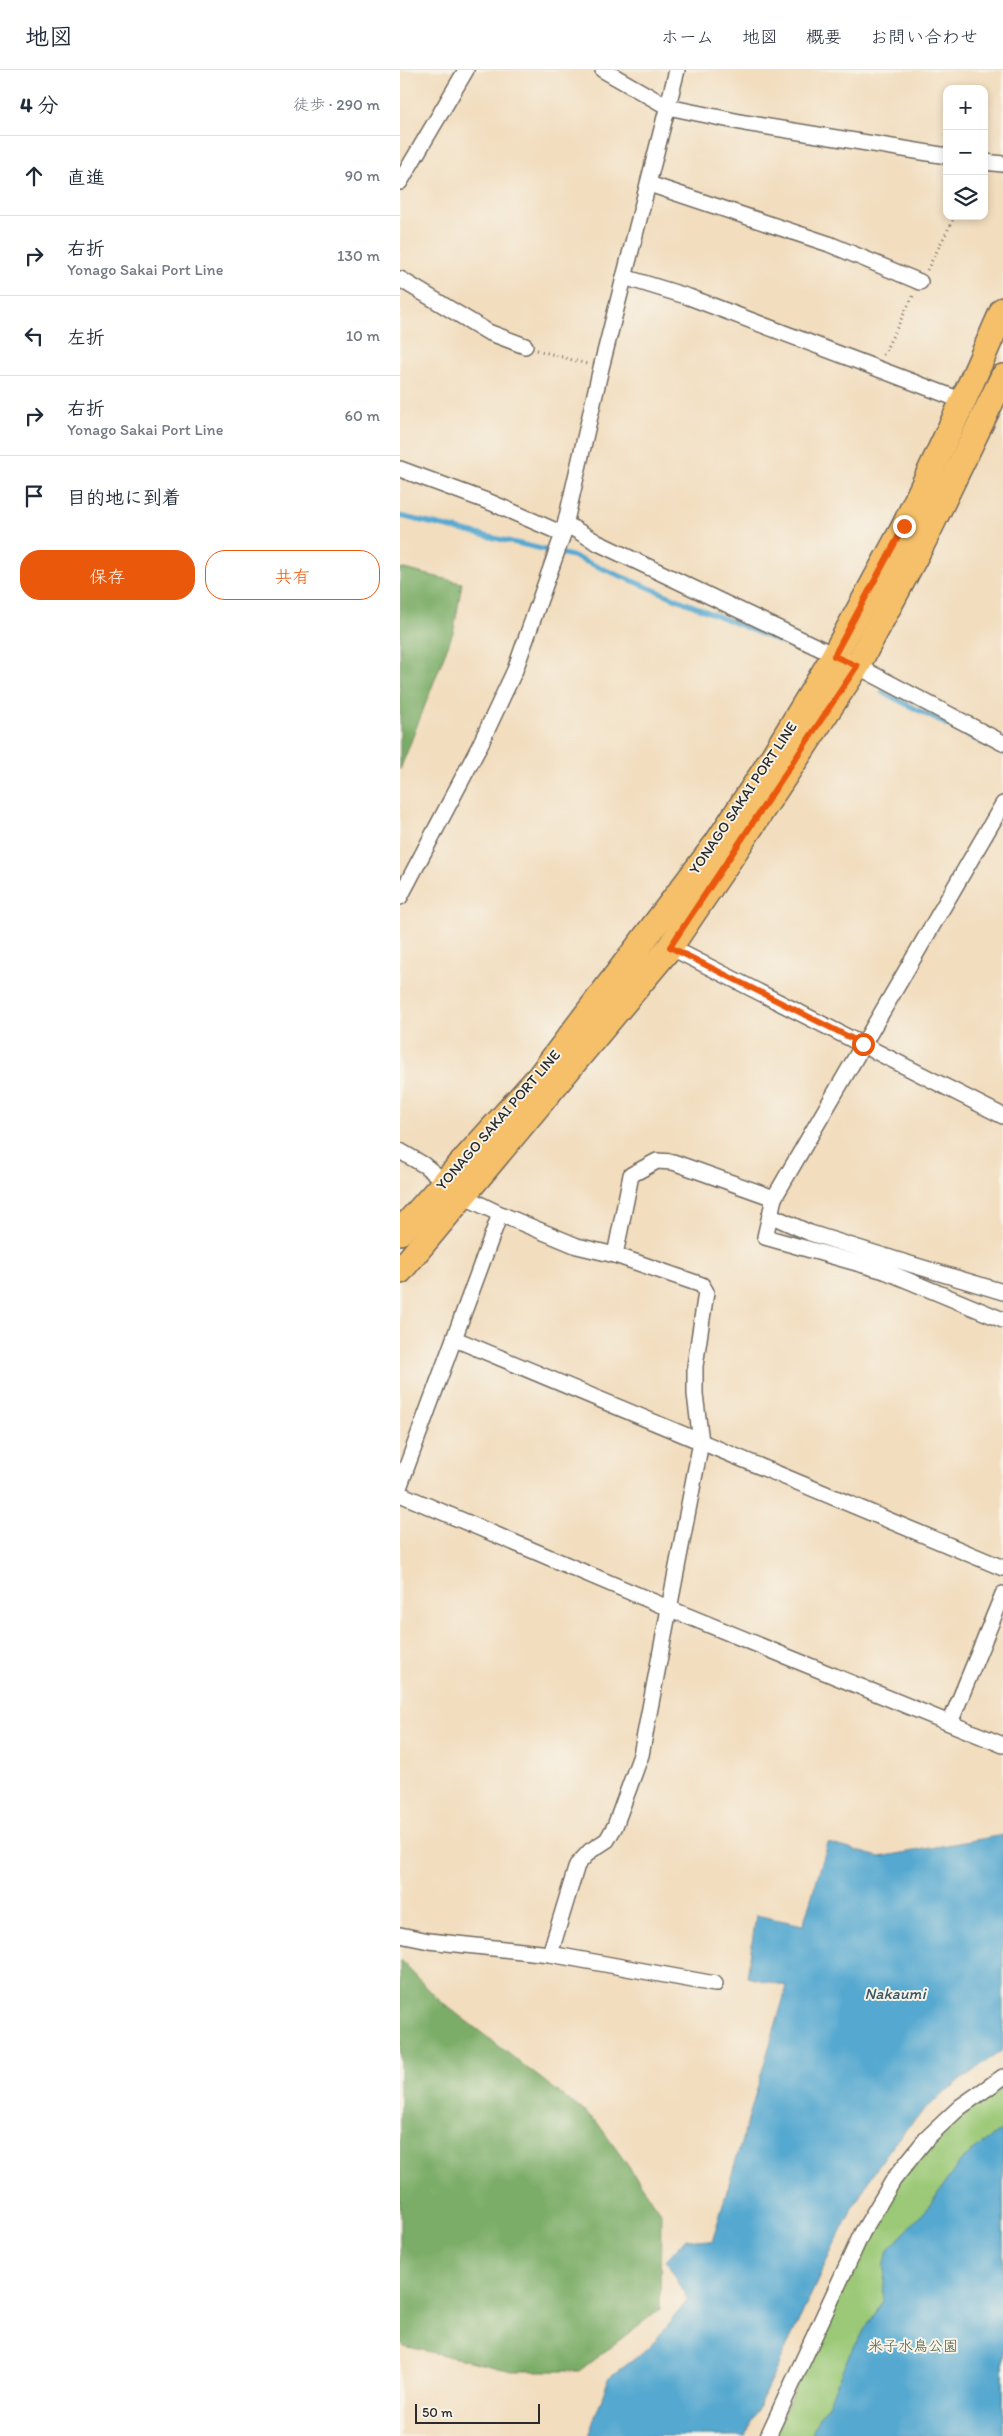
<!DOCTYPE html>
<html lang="ja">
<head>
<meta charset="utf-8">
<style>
  body { margin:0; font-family:Itim,"Klee One",sans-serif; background:#f6f6f7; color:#1f2937 }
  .controls { position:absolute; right:15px; top:15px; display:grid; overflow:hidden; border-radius:10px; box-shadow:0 2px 8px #0003 }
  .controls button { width:45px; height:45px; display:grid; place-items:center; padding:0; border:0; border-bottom:1px solid #e0e1e3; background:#fff; color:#1f2937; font:25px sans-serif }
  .scale { position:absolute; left:15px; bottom:12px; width:125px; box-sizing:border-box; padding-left:5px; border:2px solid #2b2b2b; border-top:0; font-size:14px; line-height:18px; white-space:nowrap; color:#2b2b2b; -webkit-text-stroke:4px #f7f3e8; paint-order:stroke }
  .stop { position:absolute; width:15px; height:15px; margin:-11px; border:4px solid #ea580c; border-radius:50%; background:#fff }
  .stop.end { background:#ea580c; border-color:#fff; box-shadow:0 1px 5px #0008 }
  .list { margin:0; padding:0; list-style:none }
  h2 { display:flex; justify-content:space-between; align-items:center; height:65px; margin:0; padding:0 20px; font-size:21px }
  h2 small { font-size:16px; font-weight:400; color:#747a83 }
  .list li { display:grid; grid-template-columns:32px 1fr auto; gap:15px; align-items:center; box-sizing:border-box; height:80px; padding:0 20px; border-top:1px solid #e0e1e3 }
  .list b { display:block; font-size:19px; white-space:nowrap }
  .list p { margin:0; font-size:16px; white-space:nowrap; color:#747a83 }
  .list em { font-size:16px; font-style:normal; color:#747a83 }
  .actions { display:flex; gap:10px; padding:15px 20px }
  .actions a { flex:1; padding:11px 0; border:1px solid #ea580c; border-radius:20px; text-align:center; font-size:18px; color:#ea580c }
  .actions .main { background:#ea580c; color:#fff }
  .icon { flex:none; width:28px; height:28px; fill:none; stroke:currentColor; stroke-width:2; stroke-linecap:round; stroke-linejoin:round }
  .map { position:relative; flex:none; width:603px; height:2366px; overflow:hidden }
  header { display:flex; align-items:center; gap:30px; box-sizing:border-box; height:70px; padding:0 25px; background:#fff; border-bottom:1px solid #e0e1e3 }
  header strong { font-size:24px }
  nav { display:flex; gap:28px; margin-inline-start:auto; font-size:18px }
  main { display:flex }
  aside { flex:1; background:#fff }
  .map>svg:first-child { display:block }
  .green { fill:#9bc977; stroke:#637a51 }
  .forest { fill:#7cad68; stroke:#546c4a }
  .water { fill:#55a8d0; stroke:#406a7e }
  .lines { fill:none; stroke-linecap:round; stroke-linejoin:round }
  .stream { stroke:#55a8d0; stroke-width:5 }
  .street-casing { stroke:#71695e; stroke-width:18 }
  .primary-casing { stroke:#71695e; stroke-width:28 }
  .path { stroke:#71695e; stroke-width:3; stroke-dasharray:1 4; stroke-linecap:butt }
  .street { stroke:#fff; stroke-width:15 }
  .primary { stroke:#f6c06b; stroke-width:25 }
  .route { stroke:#ea580c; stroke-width:6 }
  .labels { text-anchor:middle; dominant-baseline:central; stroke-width:4; stroke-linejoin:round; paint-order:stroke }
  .street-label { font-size:15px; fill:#2b2b2b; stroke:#f7f3e8 }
  .park-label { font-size:15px; fill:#4d5a42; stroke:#f7f3e8 }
  .water-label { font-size:16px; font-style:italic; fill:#3a5765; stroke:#f7f3e8 }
</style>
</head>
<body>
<header>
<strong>地図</strong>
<nav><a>ホーム</a><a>地図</a><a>概要</a><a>お問い合わせ</a></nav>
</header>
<main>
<aside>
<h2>4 分<small>徒歩 · 290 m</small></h2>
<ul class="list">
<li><svg class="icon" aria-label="ahead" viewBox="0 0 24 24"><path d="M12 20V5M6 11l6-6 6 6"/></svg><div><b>直進</b></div><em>90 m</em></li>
<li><svg class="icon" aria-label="right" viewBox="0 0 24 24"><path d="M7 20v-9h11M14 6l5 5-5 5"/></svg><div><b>右折</b><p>Yonago Sakai Port Line</p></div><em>130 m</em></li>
<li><svg class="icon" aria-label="left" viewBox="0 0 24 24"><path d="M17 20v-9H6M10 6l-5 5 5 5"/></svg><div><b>左折</b></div><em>10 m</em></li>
<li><svg class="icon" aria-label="right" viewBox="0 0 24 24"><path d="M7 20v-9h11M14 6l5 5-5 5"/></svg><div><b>右折</b><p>Yonago Sakai Port Line</p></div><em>60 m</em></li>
<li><svg class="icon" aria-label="arrive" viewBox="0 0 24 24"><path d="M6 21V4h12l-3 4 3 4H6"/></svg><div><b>目的地に到着</b></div></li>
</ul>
<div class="actions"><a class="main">保存</a><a>共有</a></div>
</aside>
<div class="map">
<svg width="603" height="2366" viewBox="0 0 603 2366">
  <rect width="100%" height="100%" fill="#f7f3e8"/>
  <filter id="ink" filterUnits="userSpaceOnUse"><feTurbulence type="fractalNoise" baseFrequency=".02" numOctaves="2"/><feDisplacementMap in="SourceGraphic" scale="10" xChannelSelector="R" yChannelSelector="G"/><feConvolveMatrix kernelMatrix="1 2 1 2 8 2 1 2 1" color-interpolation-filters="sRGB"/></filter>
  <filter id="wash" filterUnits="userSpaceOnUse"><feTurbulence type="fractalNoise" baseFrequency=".0096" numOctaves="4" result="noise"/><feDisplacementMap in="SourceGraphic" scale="20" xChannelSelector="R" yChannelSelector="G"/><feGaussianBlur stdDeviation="1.12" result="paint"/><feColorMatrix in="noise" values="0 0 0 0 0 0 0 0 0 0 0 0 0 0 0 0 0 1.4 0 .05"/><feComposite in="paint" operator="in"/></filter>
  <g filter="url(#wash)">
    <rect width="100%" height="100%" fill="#f2ddbe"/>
    <polygon class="green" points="603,2014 603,2366 373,2366 468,2161 497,2112 554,2048"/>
    <g class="forest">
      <polygon points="0,498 62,513 54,560 0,700"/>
      <polygon points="0,1890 39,1930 196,2051 261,2142 260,2239 179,2301 112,2301 4,2276 0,2272"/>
    </g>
    <g class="water">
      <path d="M603 1765V1980C565 2006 525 2034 497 2070 463 2113 440 2162 417 2212 393 2263 369 2314 345 2366H188L209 2308 249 2278 288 2230 266 2190 286 2168 312 2172 387 1916 347 1907 356 1845 403 1855 428 1773 480 1787Z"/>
      <polygon points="603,2059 603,2366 411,2366 419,2347 427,2337 449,2285 483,2231 485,2194 488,2180 527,2139 562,2089"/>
    </g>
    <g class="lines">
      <g class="stream">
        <polyline points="0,446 172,486 410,584"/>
        <polyline points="482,622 603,683"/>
      </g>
    </g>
  </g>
  <g filter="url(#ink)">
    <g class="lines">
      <defs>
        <g id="street">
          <polyline points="203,0 268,37 345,53 547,86"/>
          <polyline points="584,92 603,94"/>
          <polyline points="0,112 66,0"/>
          <polyline points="249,114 429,174 520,212"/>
          <polyline points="224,207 289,227 563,331"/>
          <polyline points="0,209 88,262 125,276"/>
          <polyline points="0,399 92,433 163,464"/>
          <polyline points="166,454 198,473 457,596 603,673"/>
          <polyline points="603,734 374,1128 365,1167 485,1201 603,1250"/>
          <polyline points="0,827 79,677 115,600 163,464 201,298 277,0"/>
          <polyline points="270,877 603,1046"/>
          <polyline points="0,1081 24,1095 63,1126 100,1144 0,1415"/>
          <polyline points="100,1144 177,1176 215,1185 302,1215 306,1222 295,1296 295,1324 301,1372 241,1685 215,1756 207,1770 190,1781 177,1795 150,1884"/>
          <polyline points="370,1145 410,1163 490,1188 485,1201"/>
          <polyline points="215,1185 231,1105 257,1091 273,1092 374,1128"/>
          <polyline points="490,1188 603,1222"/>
          <polyline points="55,1269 603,1498"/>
          <polyline points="0,1424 268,1538 603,1675"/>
          <polyline points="550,1653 603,1524"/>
          <polyline points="0,1865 29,1871 150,1884 315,1914"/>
          <polyline points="368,2366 462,2163 494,2109 527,2068 560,2037 603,2007"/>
        </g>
        <g id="primary">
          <polyline points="0,1162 140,1006 317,773 365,700 434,586 504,457 563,331 603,240"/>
          <polyline points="0,1201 270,877 331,787 457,596 524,470 603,307"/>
        </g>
      </defs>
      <use href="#street" class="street-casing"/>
      <use href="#primary" class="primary-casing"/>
      <g class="path">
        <polyline points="527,200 555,146"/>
        <polyline points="137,280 187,294"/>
        <polyline points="483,285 513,226"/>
      </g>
      <use href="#street" class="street"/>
      <use href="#primary" class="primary"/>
    </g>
  </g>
  <g class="lines" filter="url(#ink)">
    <polyline class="route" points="463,974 270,877 457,596 434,586 504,456"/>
  </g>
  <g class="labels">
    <g class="street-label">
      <text transform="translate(343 728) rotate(-56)">YONAGO SAKAI PORT LINE</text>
      <text transform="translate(98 1050) rotate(-49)">YONAGO SAKAI PORT LINE</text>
    </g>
    <g class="park-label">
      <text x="513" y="2276">米子水鳥公園</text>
    </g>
    <g class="water-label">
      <text x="495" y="1923">Nakaumi</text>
    </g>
  </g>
</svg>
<div class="controls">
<button>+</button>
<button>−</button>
<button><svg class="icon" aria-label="layers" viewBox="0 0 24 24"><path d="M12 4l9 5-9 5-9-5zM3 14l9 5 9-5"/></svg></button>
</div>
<div class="scale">50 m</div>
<div class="stop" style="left:463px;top:974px"></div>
<div class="stop end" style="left:504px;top:456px"></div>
</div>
</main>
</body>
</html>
